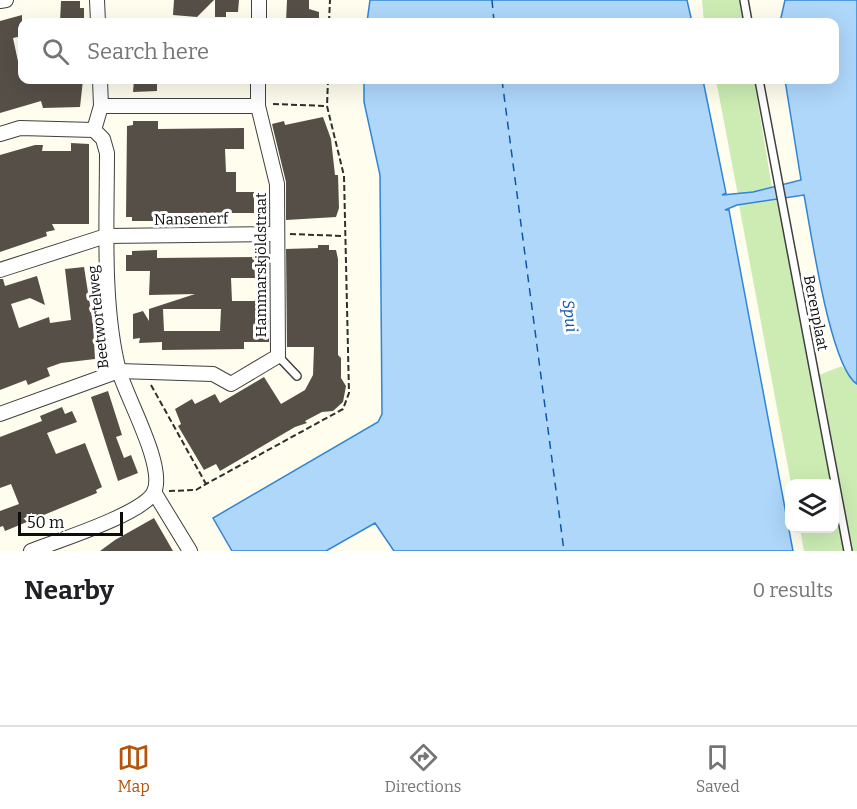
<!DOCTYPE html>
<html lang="en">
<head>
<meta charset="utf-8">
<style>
  body { margin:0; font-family:Bitter,serif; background:#f6f6f6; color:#202124 }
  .controls { position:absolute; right:18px; bottom:18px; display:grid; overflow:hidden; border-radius:12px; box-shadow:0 6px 24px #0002 }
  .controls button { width:54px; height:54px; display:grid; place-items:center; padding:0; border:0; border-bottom:2px solid #e0e0e0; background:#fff; color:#202124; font:30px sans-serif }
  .scale { position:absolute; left:18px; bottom:15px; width:105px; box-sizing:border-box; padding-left:6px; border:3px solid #0d0d0d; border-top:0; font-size:16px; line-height:21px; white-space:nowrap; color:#0d0d0d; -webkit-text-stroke:4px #fff; paint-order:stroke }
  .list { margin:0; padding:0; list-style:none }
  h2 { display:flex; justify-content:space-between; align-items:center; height:78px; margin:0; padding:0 24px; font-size:26px }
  h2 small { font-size:20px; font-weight:400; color:#757577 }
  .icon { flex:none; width:33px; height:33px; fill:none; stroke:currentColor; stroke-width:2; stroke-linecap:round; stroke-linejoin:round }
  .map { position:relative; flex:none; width:857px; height:551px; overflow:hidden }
  .search { position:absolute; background:#fff; box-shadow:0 6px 24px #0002; left:18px; right:18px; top:18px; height:66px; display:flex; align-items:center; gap:15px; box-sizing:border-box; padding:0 21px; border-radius:12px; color:#757577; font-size:22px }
  .sheet { height:174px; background:#fff }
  nav { display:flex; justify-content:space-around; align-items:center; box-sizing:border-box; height:84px; border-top:2px solid #e0e0e0; background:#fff; font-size:16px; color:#757577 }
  nav a { display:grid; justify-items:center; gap:3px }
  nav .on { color:#b45309 }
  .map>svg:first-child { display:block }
  .green { fill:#ccecb4 }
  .water { fill:#aed7fa; stroke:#3085d6; stroke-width:1.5 }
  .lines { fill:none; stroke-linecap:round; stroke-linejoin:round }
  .ferry { stroke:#0e57a7; stroke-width:1.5; stroke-dasharray:8 6; stroke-linecap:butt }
  .building { fill:#564f48; fill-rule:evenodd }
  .service-casing { stroke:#404040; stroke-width:10 }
  .minor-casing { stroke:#404040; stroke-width:16 }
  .path { stroke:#2f2f2f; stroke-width:2; stroke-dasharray:6 3; stroke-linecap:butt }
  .service { stroke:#fff; stroke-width:7 }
  .minor { stroke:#fff; stroke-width:14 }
  .labels { text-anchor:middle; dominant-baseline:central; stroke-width:6; stroke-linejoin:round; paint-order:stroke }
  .street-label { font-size:15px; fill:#0d0d0d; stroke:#fff }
  .water-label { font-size:16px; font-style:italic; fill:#0e57a7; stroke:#fff }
</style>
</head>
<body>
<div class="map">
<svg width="857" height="551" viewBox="0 0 857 551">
  <rect width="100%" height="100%" fill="#fffded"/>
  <g class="green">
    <polygon points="702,0 739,0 743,22 704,22"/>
    <polygon points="716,80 754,80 772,188 738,195"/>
    <polygon points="778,198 832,483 791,483 739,205"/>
    <polygon points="842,366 857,384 857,551 851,551 819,375"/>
    <polygon points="835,495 845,551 804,551 800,529 834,528"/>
  </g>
  <g class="water">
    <polygon points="370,0 687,0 692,22 367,22"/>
    <path d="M785 0H857V384C830 367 811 231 804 195L737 205 725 210H729L793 551H394L375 523 326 551H232L213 518 378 422 382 414 380 175 364 102V80H703L726 193 722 195 753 192 801 180 785 80H834V22H780Z"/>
  </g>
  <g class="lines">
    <g class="ferry">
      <polyline points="492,0 494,22"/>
      <polyline points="502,80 564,551"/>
    </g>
  </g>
  <g class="building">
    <polygon points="174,0 214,0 197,17 173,15"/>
    <polygon points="215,0 239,0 238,12 226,12 226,17 215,17"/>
    <polygon points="287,0 309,0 309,9 319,12 319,22 286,22"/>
    <polygon points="61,1 80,1 80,8 84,8 84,22 60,22"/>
    <polygon points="22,15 22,36 13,38 22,80 83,80 80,107 43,108 41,101 0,113 0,21"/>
    <polygon points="134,80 157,80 157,91 133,92"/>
    <polygon points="323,117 331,139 335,175 338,175 339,208 336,217 286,220 286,182 272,124 284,121 285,125"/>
    <polygon points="133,121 158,121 158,129 244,128 244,149 225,149 226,172 236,172 236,192 254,192 254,213 156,213 156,221 132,221 132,217 126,217 127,126 133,125"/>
    <polygon points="71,143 89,144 89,224 52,224 55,230 46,232 47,236 0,252 0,155 35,145 43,145 42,151 71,151"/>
    <polygon points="318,245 329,245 329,250 336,250 338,259 338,355 341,358 341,378 346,386 343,402 333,411 322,412 305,421 307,423 295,427 220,471 216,464 204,470 178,426 181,424 175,409 192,399 195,404 215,394 220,403 264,377 281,404 305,390 313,375 314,347 287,347 286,249 318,248"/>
    <path d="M157 250V258L254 257 255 278H231L232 301H261V317H269V342H244V349L162 350V342L139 343 140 338 133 339V314L143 311 149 321V309L195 294 149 295 150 271H126V255H132V251ZM163 309H221L220 331H164Z"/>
    <polygon points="84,267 93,324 95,359 61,363 47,368 50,376 28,385 26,380 0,390 0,279 3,279 5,286 37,276 45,305 30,298 11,304 19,328 49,317 50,323 71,320 65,269"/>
    <polygon points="108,391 122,435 116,437 124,458 131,455 138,473 118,481 91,397"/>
    <polygon points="62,407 65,414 72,411 77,422 47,433 56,454 85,443 102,487 96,490 97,493 5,531 3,526 0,527 0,511 19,504 11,484 0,488 0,437 42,421 40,416"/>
    <polygon points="154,518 173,551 100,551 115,540"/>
  </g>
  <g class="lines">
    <defs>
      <g id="service">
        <polyline points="744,0 748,22"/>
        <polyline points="759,80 848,551"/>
        <polyline points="278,356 297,376"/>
      </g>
      <g id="minor">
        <polyline points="97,0 98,22"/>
        <polyline points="0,1 6,0"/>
        <polyline points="259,22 259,0"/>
        <polyline points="101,106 258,106"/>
        <polyline points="94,130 101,106 100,80"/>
        <path d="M0 134 20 128 94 130 103 139 107 153C107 220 102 306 119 371 127 399 166 467 154 492 143 514 57 541 31 551"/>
        <polyline points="0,270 106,236 276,234"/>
        <polyline points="0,414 119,371 213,374 231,384 278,356 277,184 258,106 258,80"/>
        <polyline points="154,492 190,551"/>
      </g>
    </defs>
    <use href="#service" class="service-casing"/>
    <use href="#minor" class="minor-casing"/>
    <g class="path">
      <polyline points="329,22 330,0"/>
      <polyline points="273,104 327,106"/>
      <polyline points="290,234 344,236"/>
      <polyline points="151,385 206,484"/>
      <polyline points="169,491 196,490 206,484 343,409 349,393 344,176 327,106 328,80"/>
    </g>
    <use href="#service" class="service"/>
    <use href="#minor" class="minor"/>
  </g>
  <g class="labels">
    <g class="street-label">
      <text transform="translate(191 219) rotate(-1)">Nansenerf</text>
      <text transform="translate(261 265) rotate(-90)">Hammarskjöldstraat</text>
      <text transform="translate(816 313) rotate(79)">Berenplaat</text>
      <text transform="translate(98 317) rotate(-96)">Beetwortelweg</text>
    </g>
    <g class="water-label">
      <text transform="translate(570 316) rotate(83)">Spui</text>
    </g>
  </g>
</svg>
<div class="controls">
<button><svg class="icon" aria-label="layers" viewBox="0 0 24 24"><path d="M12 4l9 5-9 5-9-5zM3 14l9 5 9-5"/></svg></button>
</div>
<div class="scale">50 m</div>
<div class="search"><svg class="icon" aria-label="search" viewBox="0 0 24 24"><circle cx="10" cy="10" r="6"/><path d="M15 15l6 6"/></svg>Search here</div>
</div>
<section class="sheet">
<h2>Nearby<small>0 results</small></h2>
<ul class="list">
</ul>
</section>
<nav>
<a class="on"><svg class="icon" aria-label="map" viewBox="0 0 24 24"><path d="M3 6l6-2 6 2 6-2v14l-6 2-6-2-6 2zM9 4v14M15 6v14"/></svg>Map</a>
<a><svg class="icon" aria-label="directions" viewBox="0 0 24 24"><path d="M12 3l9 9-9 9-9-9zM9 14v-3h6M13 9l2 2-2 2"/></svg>Directions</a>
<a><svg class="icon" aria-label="saved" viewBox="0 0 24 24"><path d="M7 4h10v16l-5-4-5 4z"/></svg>Saved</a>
</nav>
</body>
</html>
